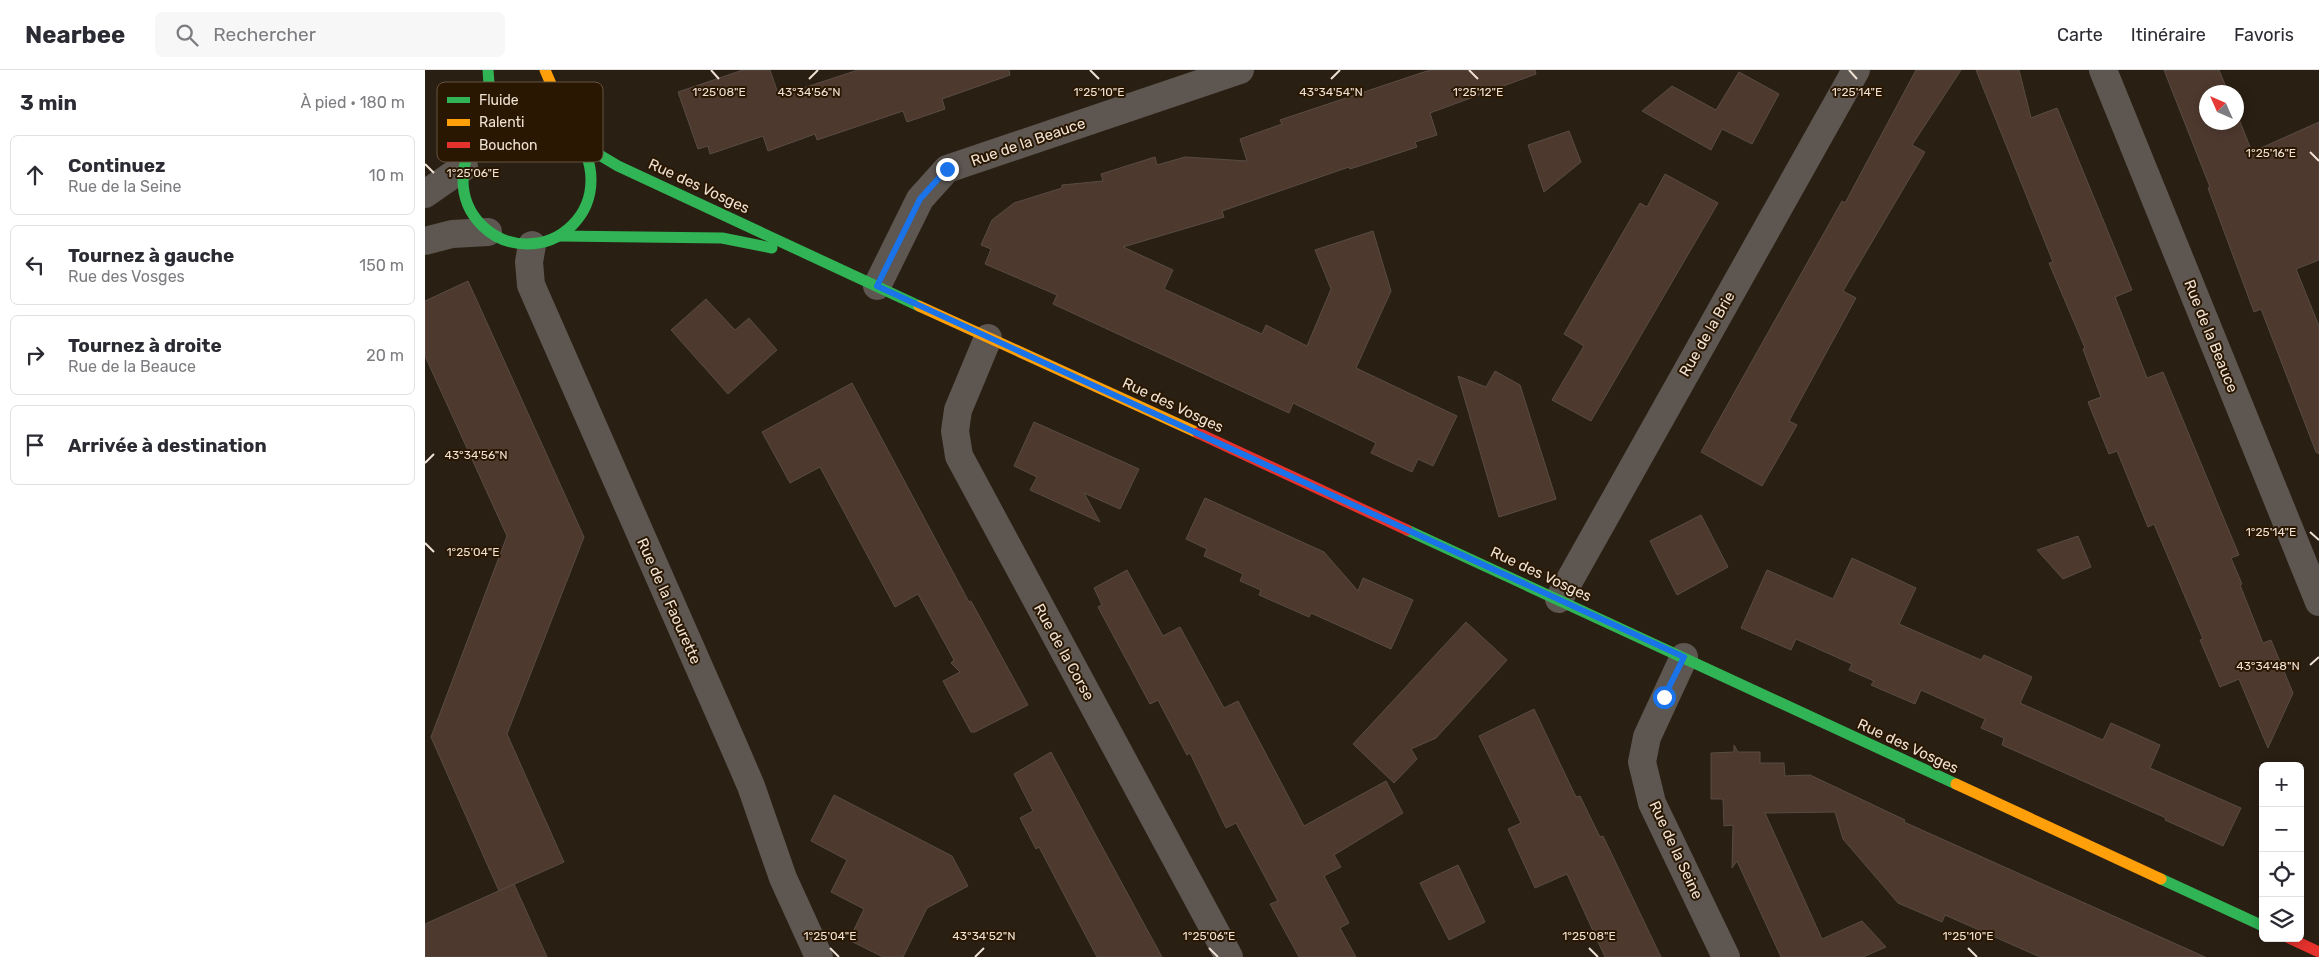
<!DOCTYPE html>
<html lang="fr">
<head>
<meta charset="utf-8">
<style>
  body { margin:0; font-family:Rubik,sans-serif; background:#f7f7f7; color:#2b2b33 }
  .controls { position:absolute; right:15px; bottom:15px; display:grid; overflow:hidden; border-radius:8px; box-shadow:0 2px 12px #0003 }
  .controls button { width:45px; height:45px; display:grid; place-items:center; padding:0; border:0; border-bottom:1px solid #e1e1e2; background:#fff; color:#2b2b33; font:25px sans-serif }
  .compass { position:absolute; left:1774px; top:15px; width:45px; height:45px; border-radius:50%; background:#fff; box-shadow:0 2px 12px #0003; rotate:315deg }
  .stop { position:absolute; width:15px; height:15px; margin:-11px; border:4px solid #1a73e8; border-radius:50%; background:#fff }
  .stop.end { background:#1a73e8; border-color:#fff; box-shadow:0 1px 5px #0008 }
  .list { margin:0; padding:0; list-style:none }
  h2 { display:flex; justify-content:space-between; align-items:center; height:65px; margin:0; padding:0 20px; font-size:21px }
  h2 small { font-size:16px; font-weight:400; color:#7c7c81 }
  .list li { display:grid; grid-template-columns:32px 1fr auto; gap:15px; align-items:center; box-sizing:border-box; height:80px; margin:0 10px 10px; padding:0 10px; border:1px solid #e1e1e2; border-radius:8px }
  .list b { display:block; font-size:19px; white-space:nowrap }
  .list p { margin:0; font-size:16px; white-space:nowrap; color:#7c7c81 }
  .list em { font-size:16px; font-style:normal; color:#7c7c81 }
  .icon { flex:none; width:28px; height:28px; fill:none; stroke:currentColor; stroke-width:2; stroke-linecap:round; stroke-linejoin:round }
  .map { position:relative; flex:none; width:1894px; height:887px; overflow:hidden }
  header { display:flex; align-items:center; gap:30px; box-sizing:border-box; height:70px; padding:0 25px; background:#fff; border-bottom:1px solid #e1e1e2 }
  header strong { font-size:24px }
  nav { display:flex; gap:28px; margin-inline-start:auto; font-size:18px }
  .search { width:350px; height:45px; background:#f7f7f7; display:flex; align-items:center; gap:12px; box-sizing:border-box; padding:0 18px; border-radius:8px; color:#7c7c81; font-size:19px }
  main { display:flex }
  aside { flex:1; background:#fff }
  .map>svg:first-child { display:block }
  .building { fill:#4e392e; stroke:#584c44 }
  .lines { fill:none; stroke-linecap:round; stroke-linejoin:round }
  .street { stroke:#5d5651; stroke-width:28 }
  .fast { stroke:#30b455; stroke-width:11 }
  .slow { stroke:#ff9f0a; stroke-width:11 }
  .jam { stroke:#e5322d; stroke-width:11 }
  .route { stroke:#1a73e8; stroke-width:6 }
  .ticks { fill:none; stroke:#efe2d4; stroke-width:2 }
  .labels { text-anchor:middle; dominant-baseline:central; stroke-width:4; stroke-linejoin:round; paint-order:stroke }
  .street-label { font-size:15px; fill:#efe2d4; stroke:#2a1701 }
  .key { fill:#2a1701; stroke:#655440; stroke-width:1 }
  .key-label { font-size:14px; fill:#efe2d4 }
  .ticks-label { font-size:12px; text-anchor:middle; fill:#efe2d4; stroke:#2a1701; stroke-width:4; stroke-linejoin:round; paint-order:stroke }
</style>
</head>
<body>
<header>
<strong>Nearbee</strong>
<div class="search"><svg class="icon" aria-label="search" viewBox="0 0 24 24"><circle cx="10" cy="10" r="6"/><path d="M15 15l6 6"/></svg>Rechercher</div>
<nav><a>Carte</a><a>Itinéraire</a><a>Favoris</a></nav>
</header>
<main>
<aside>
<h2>3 min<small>À pied · 180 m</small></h2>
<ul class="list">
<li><svg class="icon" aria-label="ahead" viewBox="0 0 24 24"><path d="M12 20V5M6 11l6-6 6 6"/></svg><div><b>Continuez</b><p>Rue de la Seine</p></div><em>10 m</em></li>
<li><svg class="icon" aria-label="left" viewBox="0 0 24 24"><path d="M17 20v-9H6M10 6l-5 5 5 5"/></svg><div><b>Tournez à gauche</b><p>Rue des Vosges</p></div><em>150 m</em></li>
<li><svg class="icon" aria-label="right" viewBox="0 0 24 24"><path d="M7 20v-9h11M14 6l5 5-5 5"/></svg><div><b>Tournez à droite</b><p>Rue de la Beauce</p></div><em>20 m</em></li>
<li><svg class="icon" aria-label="arrive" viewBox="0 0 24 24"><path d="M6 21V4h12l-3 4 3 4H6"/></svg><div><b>Arrivée à destination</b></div></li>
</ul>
</aside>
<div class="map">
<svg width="1894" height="887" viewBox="0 0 1894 887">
  <rect width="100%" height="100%" fill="#2a1f13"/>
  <g class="building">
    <polygon points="318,0 345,0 354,26 433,0 584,0 585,5 517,29 520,39 482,52 478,41 392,70 390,64 343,81 338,66 285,84 283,76 273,79 253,22"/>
    <polygon points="1005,0 1110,0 1111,4 1005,43 1012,65 990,72 992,77 925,99 924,97 797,141 799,147 698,177 748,200 739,219 837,264 841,255 882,276 906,219 890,180 948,161 966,221 931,298 1032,346 1008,396 993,389 987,402 946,383 951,373 868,333 864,343 628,234 632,225 560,194 566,179 556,175 567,150 589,133 637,118 637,115 678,111 676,104 730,87 732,95 760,87 822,91 815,69 857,54 855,50"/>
    <polygon points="1491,0 1536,0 1487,75 1500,82 1418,221 1431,228 1364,351 1372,355 1337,416 1276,382 1417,131 1420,133"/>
    <polygon points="1551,0 1594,0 1606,48 1632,38 1707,220 1690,227 1722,308 1738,302 1814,485 1806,488 1817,514 1815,515 1838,573 1846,570 1868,623 1843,678 1814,609 1795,617 1775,570 1778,569 1729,454 1723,457 1692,381 1684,384 1663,332 1676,327 1658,279 1660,278 1624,193 1628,192"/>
    <polygon points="1739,0 1794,0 1803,22 1782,22 1782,52 1812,52 1812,44 1827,82 1894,52 1894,190 1871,199 1894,256 1894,384 1891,382 1836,239 1829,242 1783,118 1785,117"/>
    <polygon points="1314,2 1354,24 1327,74 1297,59 1286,80 1217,41 1247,16 1291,40"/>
    <polygon points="1144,61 1156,92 1119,122 1103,75"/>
    <polygon points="1240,104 1293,133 1166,351 1127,330 1159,276 1139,264 1215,133 1222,137"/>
    <polygon points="43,211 159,467 82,664 139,792 74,821 6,667 82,466 0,286 0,231"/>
    <polygon points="281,229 310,260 324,248 352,280 303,324 246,260"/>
    <polygon points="1070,301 1095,315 1131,429 1074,447 1033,306 1061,317"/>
    <polygon points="427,313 544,532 546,531 603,635 550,662 546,662 518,611 535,602 526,593 529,590 493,524 470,537 395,397 365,413 337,362"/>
    <polygon points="609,352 714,399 695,439 659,423 675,452 605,420 612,407 589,396"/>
    <polygon points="780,428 899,482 933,521 938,508 988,530 966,579 886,543 884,547 834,525 836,520 815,511 818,504 779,486 782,479 761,469"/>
    <polygon points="1276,445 1303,497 1252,525 1225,471"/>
    <polygon points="1653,466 1666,497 1638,509 1612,480"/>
    <polygon points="1427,488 1491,518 1474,554 1556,590 1559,585 1607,607 1595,633 1678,670 1686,653 1735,675 1725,698 1816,738 1798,776 1740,750 1741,748 1577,675 1579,668 1556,658 1560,649 1496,620 1490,634 1446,615 1449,611 1424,600 1427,594 1371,569 1366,580 1316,558 1342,500 1408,529"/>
    <polygon points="702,500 738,566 755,557 799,638 813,631 879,756 961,711 978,743 909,785 916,797 899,806 924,853 915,858 931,887 874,887 845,834 853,831 811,753 801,758 765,683 762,685 733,630 725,634 673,537 677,535 669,518"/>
    <polygon points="1041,552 1082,590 1011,668 986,679 992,689 969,713 928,674"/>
    <polygon points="1109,639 1151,727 1155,726 1175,767 1178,766 1236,887 1180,887 1142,804 1110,818 1083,759 1096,753 1054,666"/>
    <polygon points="1309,675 1313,682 1335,682 1335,693 1359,693 1360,706 1385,705 1480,750 1479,752 1780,887 1615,887 1520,845 1517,852 1473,833 1418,769 1410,742 1340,743 1397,869 1437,851 1461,877 1438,887 1356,887 1312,791 1307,798 1308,755 1299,756 1298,729 1286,729 1286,683 1309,682"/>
    <polygon points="626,682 669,762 737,887 672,887 614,777 611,779 595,748 608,741 589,704"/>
    <polygon points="409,725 527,786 543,816 502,838 478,887 458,887 424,870 439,839 406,822 422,790 386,771"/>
    <polygon points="1033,795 1060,852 1024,870 995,813"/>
    <polygon points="89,814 122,887 0,887 0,854"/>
  </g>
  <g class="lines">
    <g class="street">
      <polyline points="1678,0 1894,532"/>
      <polyline points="0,124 39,97"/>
      <polyline points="0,171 27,164 63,162"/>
      <polyline points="107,175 104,192 106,215 307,672 326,716 358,808 394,887"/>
      <polyline points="452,216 495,129 522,99 815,0"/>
      <polyline points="563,268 533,340 530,361 534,386 804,887"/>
      <polyline points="1134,529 1431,0"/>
      <polyline points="1259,587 1222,667 1217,692 1227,733 1301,887"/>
    </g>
    <g class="fast">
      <circle cx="102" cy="110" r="64"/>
      <polyline points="56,65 65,28 63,0"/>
      <polyline points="156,74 193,96 494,236"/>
      <polyline points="135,166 297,168 347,178"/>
      <polyline points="982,460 1531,714"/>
      <polyline points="1736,809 1838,856"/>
    </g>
    <g class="slow">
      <polyline points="120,0 148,65"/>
      <polyline points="494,236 773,363"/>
      <polyline points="1531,714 1736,809"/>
    </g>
    <g class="jam">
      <polyline points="773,363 982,460"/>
      <polyline points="1864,868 1894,882"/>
    </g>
  </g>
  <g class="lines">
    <polyline class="route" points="522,99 495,129 452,216 1259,587 1239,627"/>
  </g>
  <path class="ticks" d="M286 0 294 9M665 0 674 9M1044 0 1053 9M1424 0 1432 9M384 9 393 0M906 9 915 0M1885 82 1894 91M0 94 9 103M0 393 9 384M1885 462 1894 470M0 473 9 482M1885 595 1894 587M405 878 414 887M784 878 793 887M1164 878 1173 887M1543 878 1552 887M550 887 559 878"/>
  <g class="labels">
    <g class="street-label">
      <text transform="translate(603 72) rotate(-19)">Rue de la Beauce</text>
      <text transform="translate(274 116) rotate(25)">Rue des Vosges</text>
      <text transform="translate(1282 264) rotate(-60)">Rue de la Brie</text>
      <text transform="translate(1786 266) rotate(68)">Rue de la Beauce</text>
      <text transform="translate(748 335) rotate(25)">Rue des Vosges</text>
      <text transform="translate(1116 504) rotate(25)">Rue des Vosges</text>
      <text transform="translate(244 531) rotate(66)">Rue de la Faourette</text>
      <text transform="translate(639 582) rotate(61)">Rue de la Corse</text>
      <text transform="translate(1483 676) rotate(25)">Rue des Vosges</text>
      <text transform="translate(1251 780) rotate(65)">Rue de la Seine</text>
    </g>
  </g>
  <rect x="12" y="12" width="166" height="80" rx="8" class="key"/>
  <rect x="22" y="27" width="23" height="6" fill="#30b455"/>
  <rect x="22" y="49" width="23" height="7" fill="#ff9f0a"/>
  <rect x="22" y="72" width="23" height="6" fill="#e5322d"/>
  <g class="key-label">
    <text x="54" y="35">Fluide</text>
    <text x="54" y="57">Ralenti</text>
    <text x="54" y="80">Bouchon</text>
  </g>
  <g class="ticks-label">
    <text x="294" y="26">1°25'08"E</text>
    <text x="674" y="26">1°25'10"E</text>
    <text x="906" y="26">43°34'54"N</text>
    <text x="1053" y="26">1°25'12"E</text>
    <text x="1432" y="26">1°25'14"E</text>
    <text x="384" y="26">43°34'56"N</text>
    <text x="1846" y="87">1°25'16"E</text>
    <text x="48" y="107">1°25'06"E</text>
    <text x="51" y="389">43°34'56"N</text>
    <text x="1846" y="466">1°25'14"E</text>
    <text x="48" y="486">1°25'04"E</text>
    <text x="1843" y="600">43°34'48"N</text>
    <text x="559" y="870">43°34'52"N</text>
    <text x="405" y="870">1°25'04"E</text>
    <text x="784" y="870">1°25'06"E</text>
    <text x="1164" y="870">1°25'08"E</text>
    <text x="1543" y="870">1°25'10"E</text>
  </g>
</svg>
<div class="controls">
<button>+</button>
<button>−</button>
<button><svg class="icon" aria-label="locate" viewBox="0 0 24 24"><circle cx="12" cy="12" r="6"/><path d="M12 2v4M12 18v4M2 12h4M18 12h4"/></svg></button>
<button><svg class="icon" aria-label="layers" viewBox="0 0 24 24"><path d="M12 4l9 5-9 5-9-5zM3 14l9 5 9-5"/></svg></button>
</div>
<svg class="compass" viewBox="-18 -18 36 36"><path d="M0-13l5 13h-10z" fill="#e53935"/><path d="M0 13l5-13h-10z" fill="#7c7c81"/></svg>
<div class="stop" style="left:1239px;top:627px"></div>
<div class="stop end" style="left:522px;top:99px"></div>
</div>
</main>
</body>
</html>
